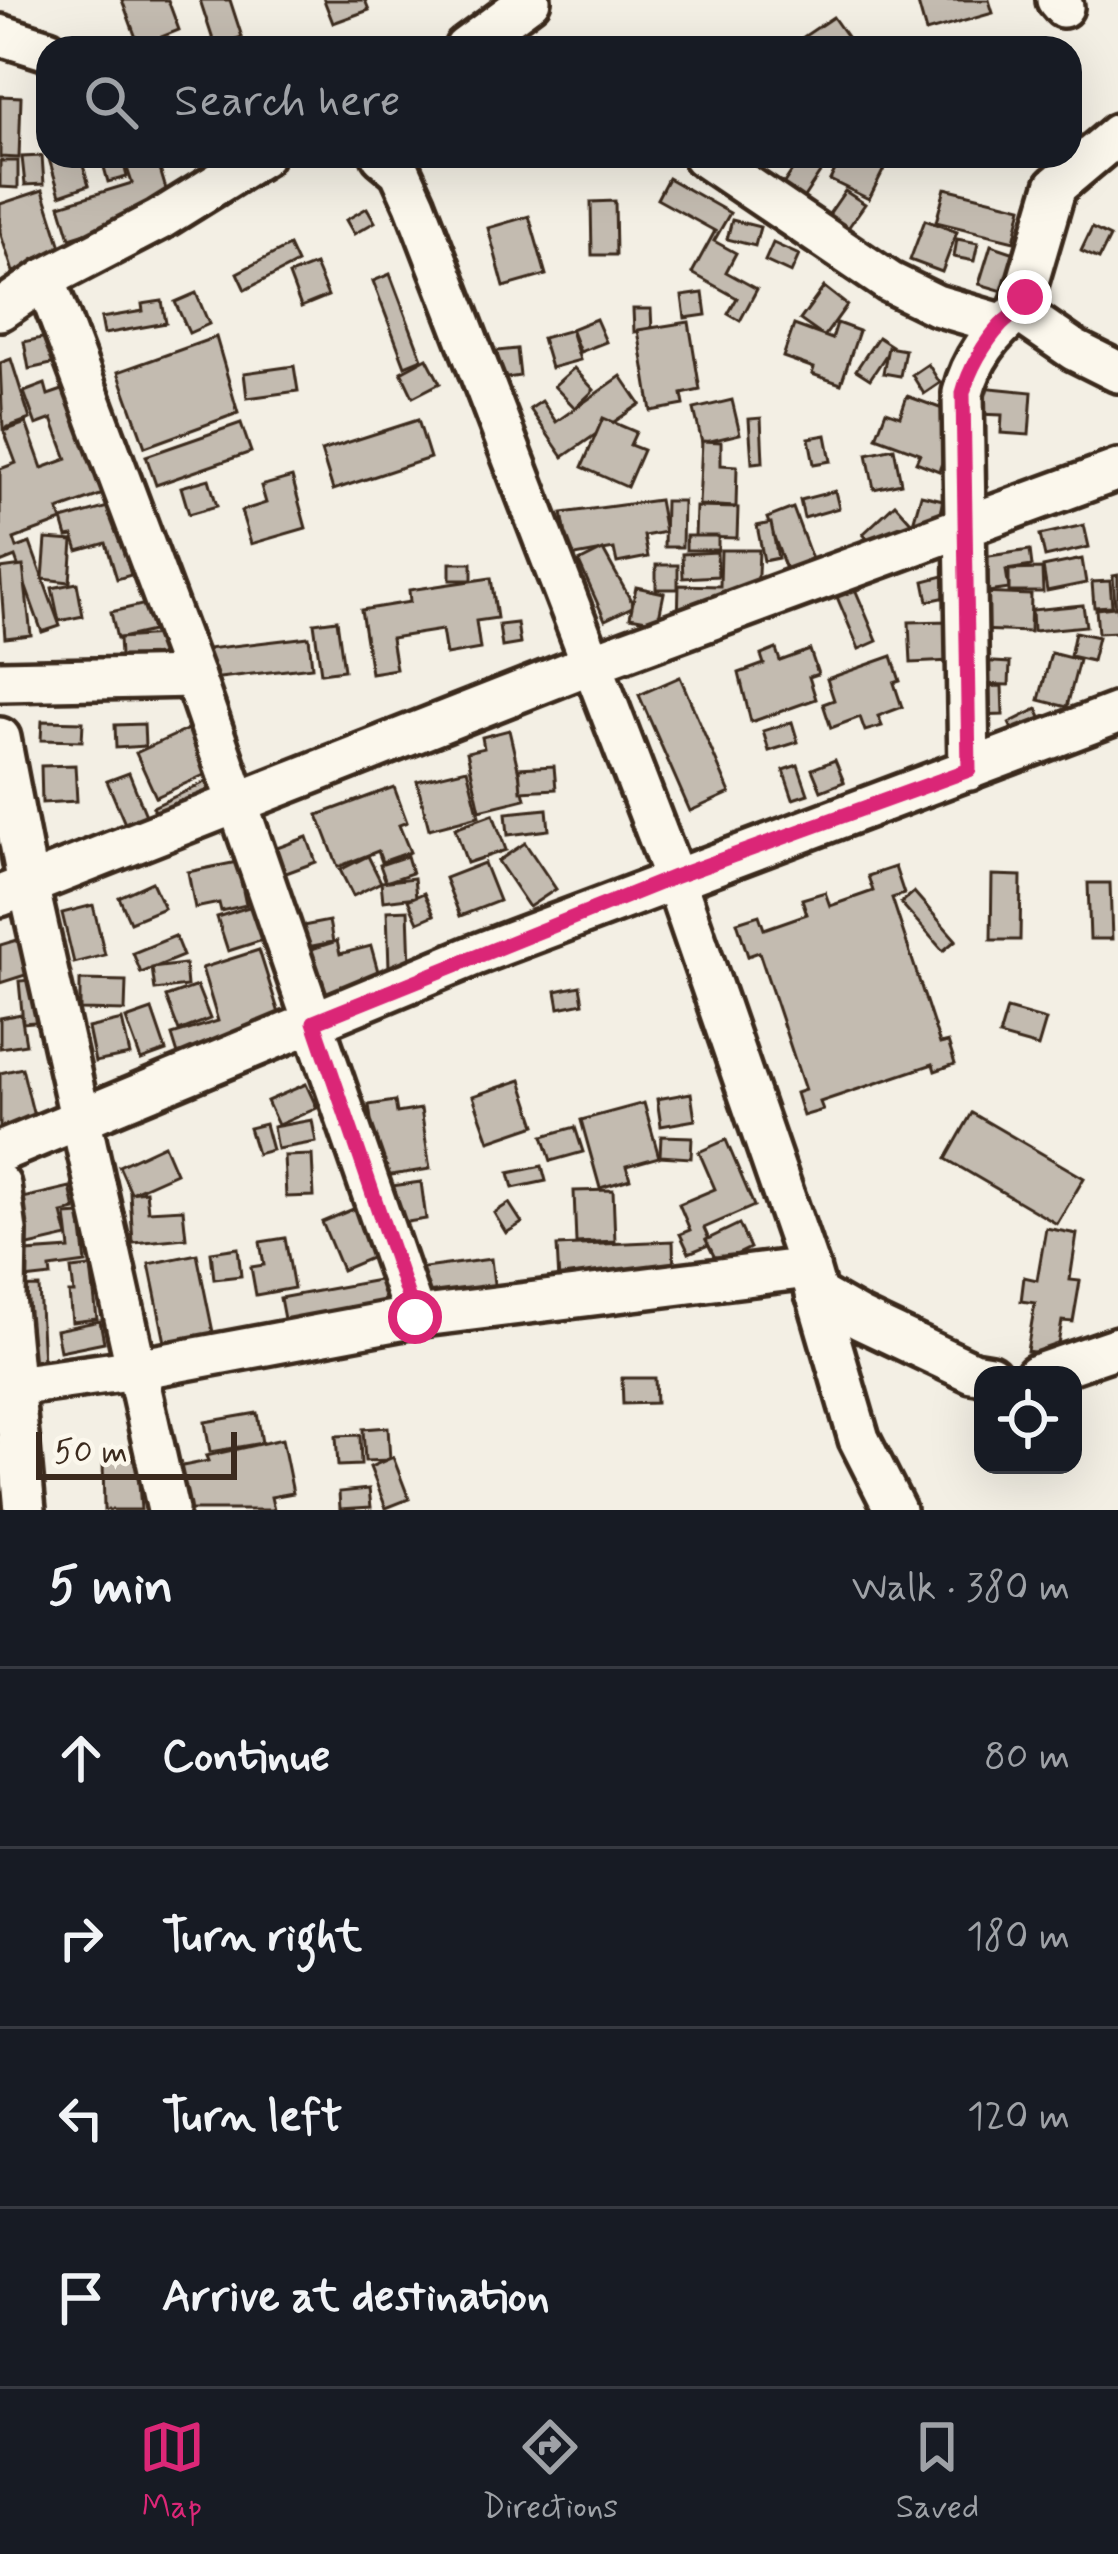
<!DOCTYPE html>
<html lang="en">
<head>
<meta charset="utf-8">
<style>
  body { margin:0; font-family:Mynerve,sans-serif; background:#242831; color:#f1f3f6 }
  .controls { position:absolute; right:36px; bottom:36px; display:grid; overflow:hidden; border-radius:24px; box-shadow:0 12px 48px #0002 }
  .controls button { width:108px; height:108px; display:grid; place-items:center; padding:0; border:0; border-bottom:3px solid #363941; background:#171b24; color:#f1f3f6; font:60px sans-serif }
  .scale { position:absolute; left:36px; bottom:30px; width:201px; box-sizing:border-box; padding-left:12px; border:6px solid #3b2a1e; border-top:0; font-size:33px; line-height:42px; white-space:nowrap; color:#3b2a1e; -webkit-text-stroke:9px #fbf7ec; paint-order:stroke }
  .stop { position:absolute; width:36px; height:36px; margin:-27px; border:9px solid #db2777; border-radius:50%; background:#fff }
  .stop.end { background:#db2777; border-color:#fff; box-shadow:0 3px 12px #0008 }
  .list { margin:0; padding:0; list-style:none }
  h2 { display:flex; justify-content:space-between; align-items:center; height:156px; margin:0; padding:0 48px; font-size:51px }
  h2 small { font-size:39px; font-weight:400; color:#9ea1a6 }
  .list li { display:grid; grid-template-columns:78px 1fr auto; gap:36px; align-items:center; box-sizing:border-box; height:180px; padding:0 48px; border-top:3px solid #363941 }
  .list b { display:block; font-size:45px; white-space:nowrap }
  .list em { font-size:39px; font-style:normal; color:#9ea1a6 }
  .icon { flex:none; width:66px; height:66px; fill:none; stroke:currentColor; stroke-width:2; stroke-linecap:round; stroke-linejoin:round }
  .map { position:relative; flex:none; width:1118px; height:1510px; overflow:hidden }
  .search { position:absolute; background:#171b24; box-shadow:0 12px 48px #0002; left:36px; right:36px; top:36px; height:132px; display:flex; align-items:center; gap:30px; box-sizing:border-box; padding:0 42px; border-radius:36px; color:#9ea1a6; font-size:45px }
  .sheet { height:876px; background:#171b24 }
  nav { display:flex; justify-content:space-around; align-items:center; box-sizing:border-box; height:168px; border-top:3px solid #363941; background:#171b24; font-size:33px; color:#9ea1a6 }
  nav a { display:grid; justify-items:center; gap:6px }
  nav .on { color:#db2777 }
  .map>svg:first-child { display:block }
  .building { fill:#c3bbb0; stroke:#3b2a1e; stroke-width:3 }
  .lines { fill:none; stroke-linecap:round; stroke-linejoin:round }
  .minor-casing { stroke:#3b2a1e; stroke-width:48 }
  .minor { stroke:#fbf7ec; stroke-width:39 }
  .route { stroke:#db2777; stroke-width:15 }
</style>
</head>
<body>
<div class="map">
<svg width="1118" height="1510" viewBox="0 0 1118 1510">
  <rect width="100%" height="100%" fill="#f3efe4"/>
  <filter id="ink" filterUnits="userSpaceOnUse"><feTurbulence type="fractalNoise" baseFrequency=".00833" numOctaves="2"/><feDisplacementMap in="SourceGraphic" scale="24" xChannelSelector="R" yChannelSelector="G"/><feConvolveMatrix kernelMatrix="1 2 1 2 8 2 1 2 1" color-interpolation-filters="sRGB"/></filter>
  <g filter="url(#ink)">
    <g class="building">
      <polygon points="122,0 168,0 179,30 139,46"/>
      <polygon points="200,0 230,0 242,37 215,46"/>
      <polygon points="324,0 365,0 369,10 333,23"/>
      <polygon points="917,0 989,0 993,13 926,32"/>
      <polygon points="833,17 855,48 791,48 790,46"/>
      <polygon points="0,96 21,97 19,158 0,157"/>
      <polygon points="42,156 44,184 25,185 22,157"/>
      <polygon points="59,156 80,156 89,185 60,195 49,159"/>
      <polygon points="101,156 122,156 127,177 108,182"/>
      <polygon points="123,156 156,156 171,206 70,238 60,205 132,183"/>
      <polygon points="802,156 831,156 802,200 782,186"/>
      <polygon points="842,156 863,156 885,167 869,199 830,180"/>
      <polygon points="0,161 18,161 18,188 0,187"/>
      <polygon points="668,178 730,213 714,241 736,253 726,272 757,289 740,321 728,314 737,298 692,273 715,231 657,199"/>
      <polygon points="945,188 1022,207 1014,241 936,222"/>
      <polygon points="43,190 68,269 28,282 23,269 13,272 0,232 0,204"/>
      <polygon points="845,191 865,204 829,255 825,220"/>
      <polygon points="615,201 616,255 592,255 591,202"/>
      <polygon points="367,208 375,222 354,234 346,220"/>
      <polygon points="529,216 546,275 504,287 488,228"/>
      <polygon points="732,220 760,227 755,246 727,239"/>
      <polygon points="925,220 957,232 942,272 910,260"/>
      <polygon points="1092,228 1110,237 1099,259 1081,251"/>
      <polygon points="957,239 978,243 974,261 954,257"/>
      <polygon points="773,243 799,255 791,273 765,261"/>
      <polygon points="991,245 1024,256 1013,294 979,284"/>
      <polygon points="289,246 297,263 245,290 237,273"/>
      <polygon points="315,265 328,296 301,307 289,275"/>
      <polygon points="390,274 422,359 405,366 373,281"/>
      <polygon points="824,287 847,305 824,337 800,320"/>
      <polygon points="196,293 209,324 189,333 175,302"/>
      <polygon points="703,293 706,315 685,318 682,296"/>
      <polygon points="162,301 166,323 104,334 101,318 143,311 142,304"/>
      <polygon points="633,309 651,309 652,330 634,332"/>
      <polygon points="596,319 606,342 580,352 571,329"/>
      <polygon points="689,322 700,390 682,394 684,405 651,411 638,330"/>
      <polygon points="837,323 859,331 841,384 812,374 814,368 783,357 794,325 832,339"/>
      <polygon points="571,330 580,360 551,368 542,338"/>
      <polygon points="55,335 60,362 29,369 24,342"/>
      <polygon points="216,337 238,413 145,447 118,372"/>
      <polygon points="878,337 892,346 870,379 856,370"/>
      <polygon points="888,347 905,350 900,376 883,373"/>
      <polygon points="517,349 520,376 500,379 497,351"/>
      <polygon points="427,358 440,383 413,397 401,372"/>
      <polygon points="11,359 30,419 3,429 0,363"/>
      <polygon points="928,364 940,383 924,394 912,375"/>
      <polygon points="294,366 298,391 247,398 244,373"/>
      <polygon points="574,368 594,390 575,408 554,386"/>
      <polygon points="621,376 640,404 563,457 530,409 542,401 556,422"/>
      <polygon points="45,384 48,395 71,387 109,492 58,510 62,521 14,539 17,548 30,543 60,626 42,632 15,557 0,563 0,469 16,463 4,431 26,423 42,468 67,459 52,419 36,425 24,392"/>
      <polygon points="981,387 1032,392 1029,435 1001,433 1002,415 978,414"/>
      <polygon points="907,396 959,415 939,471 916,462 920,453 876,437 886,411 900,416"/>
      <polygon points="732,400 740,434 702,443 694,409"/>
      <polygon points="603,418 636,432 630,445 643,450 627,487 582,467"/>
      <polygon points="761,418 763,462 752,463 749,419"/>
      <polygon points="418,420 430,458 333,490 321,451"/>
      <polygon points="241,423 251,452 156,485 146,456"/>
      <polygon points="826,435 831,461 814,464 809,438"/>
      <polygon points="702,441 721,442 721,465 737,466 736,507 699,505"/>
      <polygon points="894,448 901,483 874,489 867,454"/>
      <polygon points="292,477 306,528 251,544 241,511 266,503 261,486"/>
      <polygon points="209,479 217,506 189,514 181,487"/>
      <polygon points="835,491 839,508 804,518 800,500"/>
      <polygon points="921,495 943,500 936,529 913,523"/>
      <polygon points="659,500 665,532 644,536 648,557 617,563 614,549 570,557 562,513"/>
      <polygon points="665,501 683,501 682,547 664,547"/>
      <polygon points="895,504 920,532 897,572 863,534"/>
      <polygon points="111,506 131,575 117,579 106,543 78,551 73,536 67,537 62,520"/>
      <polygon points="696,507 738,508 737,538 695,537"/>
      <polygon points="793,508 823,589 797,599 767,518"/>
      <polygon points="771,523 778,558 764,561 757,526"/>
      <polygon points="1084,525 1089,547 1045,557 1040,535"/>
      <rect x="686" y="536" width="32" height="14"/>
      <polygon points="46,539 73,541 70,582 43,579"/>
      <polygon points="603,550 634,606 605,620 579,562"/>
      <polygon points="721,550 759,550 756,624 678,622 679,585 720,586"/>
      <polygon points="1030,550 1032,566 1006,570 1009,589 981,593 976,558"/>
      <polygon points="717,552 718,576 683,578 682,554"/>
      <polygon points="1082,559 1086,583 1047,591 1043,567"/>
      <rect x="450" y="563" width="22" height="17"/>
      <rect x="656" y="565" width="22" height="24"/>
      <polygon points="23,566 31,635 5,638 0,569"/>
      <polygon points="1042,569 1043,592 1009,592 1009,570"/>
      <polygon points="947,575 951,596 928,601 924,581"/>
      <polygon points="1118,575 1118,632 1098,633 1096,609 1115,607 1113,576"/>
      <polygon points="491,578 497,618 476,621 480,649 446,655 442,630 391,638 396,669 371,673 361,610 410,602 409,590"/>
      <polygon points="1110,581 1112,606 1094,607 1092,582"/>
      <polygon points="77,583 83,616 59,621 52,588"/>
      <polygon points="636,587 664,593 658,622 630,617"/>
      <polygon points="855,589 877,641 859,649 837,597"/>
      <polygon points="979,593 1031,595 1030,632 978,630"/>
      <polygon points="146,604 152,631 117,639 111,612"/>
      <polygon points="1083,605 1086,626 1033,631 1032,610"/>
      <polygon points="337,620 344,670 321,673 314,623"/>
      <polygon points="949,621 951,661 911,663 909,622"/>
      <polygon points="517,623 520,644 502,647 499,625"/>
      <polygon points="1075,632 1098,637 1092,661 1070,656"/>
      <polygon points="162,635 164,672 121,674 119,638"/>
      <polygon points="309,637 312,667 211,679 207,649"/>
      <polygon points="776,649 780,661 810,650 818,674 809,677 816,699 751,722 739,673 764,664 761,655"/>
      <polygon points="1051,653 1079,660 1067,707 1039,700"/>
      <polygon points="892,656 900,681 894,683 902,707 878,716 882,726 865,731 860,717 831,728 823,704 834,700 827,679"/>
      <polygon points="977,661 1010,663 1009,685 976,684"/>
      <polygon points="680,677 730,793 690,811 639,695"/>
      <polygon points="1002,686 1003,715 978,716 978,687"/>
      <polygon points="1037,709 1049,734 1021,748 1009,723"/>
      <polygon points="42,721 83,722 82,741 41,740"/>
      <polygon points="792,722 798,742 769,751 763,731"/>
      <polygon points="144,724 145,746 116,748 115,725"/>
      <polygon points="195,726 215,770 156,797 136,753"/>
      <polygon points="509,730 525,799 480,810 467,752 484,748 482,737"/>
      <polygon points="835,760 844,782 821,791 812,769"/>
      <polygon points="75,765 77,801 42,803 41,766"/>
      <polygon points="798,765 808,794 793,799 783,770"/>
      <polygon points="554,766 556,789 521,791 519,768"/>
      <polygon points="467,769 479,816 429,829 417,781"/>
      <polygon points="129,773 147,818 126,826 107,781"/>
      <polygon points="214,778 233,819 173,848 153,807"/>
      <polygon points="394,787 407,822 399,825 410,852 382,862 378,851 338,867 318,815"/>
      <polygon points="547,809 549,830 508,835 506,813"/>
      <polygon points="493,814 506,850 467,863 455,828"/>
      <polygon points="307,837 316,862 278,876 269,851"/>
      <polygon points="525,843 556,889 529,907 498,861"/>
      <polygon points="368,856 381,882 353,896 340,870"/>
      <polygon points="407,856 412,873 386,882 380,865"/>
      <polygon points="237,862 246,905 221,911 219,903 195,908 188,872"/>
      <polygon points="484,863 499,901 460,916 445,878"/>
      <polygon points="895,867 904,894 892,898 940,1044 948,1042 955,1064 935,1071 933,1064 820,1102 823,1110 803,1116 796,1093 805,1090 759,952 748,956 737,922 759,915 764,929 807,914 802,899 825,892 830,906 873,891 868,876"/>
      <polygon points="992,875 1021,876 1020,940 991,940"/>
      <polygon points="414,878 416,897 383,901 381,882"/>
      <polygon points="152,882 164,908 130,922 119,897"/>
      <polygon points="1088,883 1110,883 1112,939 1090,939"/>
      <polygon points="914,892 956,940 943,951 901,903"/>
      <polygon points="424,893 434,915 418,922 408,900"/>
      <polygon points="93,905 105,955 74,963 62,913"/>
      <polygon points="252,906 263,940 228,951 217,917"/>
      <polygon points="408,910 410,967 389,967 387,911"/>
      <polygon points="329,921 333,942 302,948 298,927"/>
      <polygon points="175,936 183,956 141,973 133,953"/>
      <polygon points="27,937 38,971 0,983 0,945"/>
      <polygon points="337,941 340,954 371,946 384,993 316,1012 302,952"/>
      <polygon points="259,950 283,1026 182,1067 172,1035 218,1021 202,968"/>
      <polygon points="185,964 187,986 155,990 152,968"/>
      <polygon points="42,979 46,1021 23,1023 19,981"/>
      <polygon points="80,980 126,981 125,1011 80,1010"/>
      <polygon points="197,986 210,1019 179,1031 166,997"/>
      <polygon points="580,986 583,1003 559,1008 556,991"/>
      <polygon points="1007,1009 1046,1020 1038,1047 999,1036"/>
      <polygon points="152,1010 166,1051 141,1060 126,1019"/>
      <polygon points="21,1014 26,1044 0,1048 0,1018"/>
      <polygon points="122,1020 130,1055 95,1062 88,1028"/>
      <polygon points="22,1068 36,1125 0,1134 0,1073"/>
      <polygon points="521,1080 536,1125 489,1141 473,1096"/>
      <polygon points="306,1084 317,1108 278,1125 267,1101"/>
      <polygon points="691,1093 695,1120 661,1126 657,1099"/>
      <polygon points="395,1101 397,1113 421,1109 430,1169 372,1178 364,1128 372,1127 369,1105"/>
      <polygon points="644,1103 659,1157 626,1166 630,1179 600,1188 581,1120"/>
      <polygon points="972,1113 1084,1178 1057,1224 946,1159"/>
      <polygon points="312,1120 316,1142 277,1149 273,1127"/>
      <polygon points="265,1124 272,1150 257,1154 249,1128"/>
      <polygon points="575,1127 583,1152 551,1161 543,1136"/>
      <polygon points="661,1136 692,1137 691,1158 660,1156"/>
      <polygon points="726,1140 754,1206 704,1228 711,1244 689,1253 680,1234 690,1230 679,1204 715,1189 699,1152"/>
      <polygon points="164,1145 176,1173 131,1193 119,1166"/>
      <polygon points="312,1155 314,1196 286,1197 284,1156"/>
      <polygon points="542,1166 546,1181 513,1188 509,1173"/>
      <polygon points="421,1182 426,1219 383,1226 377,1188"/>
      <polygon points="70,1187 75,1210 62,1213 68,1237 16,1249 6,1202"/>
      <polygon points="613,1190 615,1241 576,1243 574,1191"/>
      <polygon points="146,1191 148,1211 183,1209 186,1238 133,1243 130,1193"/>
      <polygon points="509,1203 522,1223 506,1233 494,1213"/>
      <polygon points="358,1207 378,1255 342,1270 322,1222"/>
      <polygon points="80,1214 86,1263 50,1268 51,1276 16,1280 12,1253 70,1249 66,1215"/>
      <polygon points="739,1224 750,1248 718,1264 706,1240"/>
      <polygon points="1046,1228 1077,1234 1070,1280 1080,1281 1073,1322 1062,1321 1056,1356 1027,1351 1035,1303 1021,1301 1024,1277 1037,1280"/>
      <polygon points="285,1238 294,1288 256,1295 251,1267 264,1265 260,1242"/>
      <polygon points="673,1241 674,1278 559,1282 557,1246"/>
      <polygon points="238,1248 241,1276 214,1279 211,1252"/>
      <polygon points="197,1254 214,1337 166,1347 149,1264"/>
      <polygon points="491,1259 495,1292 421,1301 417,1269"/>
      <polygon points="91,1267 97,1319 72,1322 69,1293 74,1293 71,1269"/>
      <polygon points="389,1278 397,1320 288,1340 280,1298"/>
      <polygon points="39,1287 43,1363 14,1364 10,1288"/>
      <polygon points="100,1321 104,1342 60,1351 56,1330"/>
      <polygon points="622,1378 655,1378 656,1403 623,1404"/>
      <polygon points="257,1413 262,1443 210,1452 205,1422"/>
      <polygon points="388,1427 390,1460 365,1461 363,1429"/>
      <polygon points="360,1435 361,1465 338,1466 336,1436"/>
      <polygon points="282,1439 293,1493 271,1497 274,1510 182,1510 173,1468 208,1461 206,1456"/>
      <polygon points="137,1457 141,1510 104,1510 103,1459"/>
      <polygon points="393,1457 409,1499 386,1508 370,1467"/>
      <polygon points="369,1489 371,1507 340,1509 339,1492"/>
    </g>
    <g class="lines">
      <defs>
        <g id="minor">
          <polyline points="1057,0 1063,7"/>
          <polyline points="0,35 48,50"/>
          <polyline points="465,48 530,0"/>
          <polyline points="382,156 400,171 415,204 674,877 809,1268 859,1439 895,1510"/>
          <polyline points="703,156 889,282 936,305 1001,324"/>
          <polyline points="45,279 194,677 415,1317"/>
          <polyline points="0,310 45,279 159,220 262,156"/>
          <polyline points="1019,312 1074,350 1118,372"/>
          <polyline points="0,681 194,677"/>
          <polyline points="0,738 28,884 168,1510"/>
          <path d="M969 770 963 393C971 361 992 330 1019 312L1056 186 1118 134"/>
          <polyline points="0,896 590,664 1118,470"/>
          <polyline points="0,1152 475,955 1118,713"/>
          <polyline points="0,1185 6,1231 5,1297 25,1510"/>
          <polyline points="816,1294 860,1319 972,1372 990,1375"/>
          <polyline points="1036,1375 1118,1347"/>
          <polyline points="0,1388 137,1369 415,1317 809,1268"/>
        </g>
      </defs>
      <use href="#minor" class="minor-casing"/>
      <use href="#minor" class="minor"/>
    </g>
  </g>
  <g class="lines" filter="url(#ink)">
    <path class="route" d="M415 1317 314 1022 674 877 969 770 963 393C969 370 984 343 1001 325 1012 314 1019 313 1025 297"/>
  </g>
</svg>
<div class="controls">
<button><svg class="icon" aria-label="locate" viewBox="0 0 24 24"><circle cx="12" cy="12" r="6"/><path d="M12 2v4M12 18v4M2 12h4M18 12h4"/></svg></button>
</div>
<div class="scale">50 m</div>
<div class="stop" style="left:415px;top:1317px"></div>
<div class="stop end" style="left:1025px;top:297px"></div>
<div class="search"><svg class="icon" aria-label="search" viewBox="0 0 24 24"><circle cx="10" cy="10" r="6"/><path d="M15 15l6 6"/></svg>Search here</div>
</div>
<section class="sheet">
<h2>5 min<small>Walk · 380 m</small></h2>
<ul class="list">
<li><svg class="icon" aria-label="ahead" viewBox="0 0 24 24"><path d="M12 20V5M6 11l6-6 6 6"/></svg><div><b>Continue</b></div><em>80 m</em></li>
<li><svg class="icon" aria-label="right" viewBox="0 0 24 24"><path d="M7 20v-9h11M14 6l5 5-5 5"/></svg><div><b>Turn right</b></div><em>180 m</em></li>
<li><svg class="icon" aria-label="left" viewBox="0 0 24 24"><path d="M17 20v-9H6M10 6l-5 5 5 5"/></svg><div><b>Turn left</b></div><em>120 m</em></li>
<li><svg class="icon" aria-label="arrive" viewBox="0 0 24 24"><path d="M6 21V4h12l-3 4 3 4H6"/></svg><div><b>Arrive at destination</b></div></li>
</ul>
</section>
<nav>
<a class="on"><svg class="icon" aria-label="map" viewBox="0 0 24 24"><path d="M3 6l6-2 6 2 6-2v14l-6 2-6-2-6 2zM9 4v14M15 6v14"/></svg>Map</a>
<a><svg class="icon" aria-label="directions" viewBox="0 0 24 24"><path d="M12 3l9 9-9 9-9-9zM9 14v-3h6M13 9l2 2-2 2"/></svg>Directions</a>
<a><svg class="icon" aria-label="saved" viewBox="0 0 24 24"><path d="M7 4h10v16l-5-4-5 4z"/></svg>Saved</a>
</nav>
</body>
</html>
